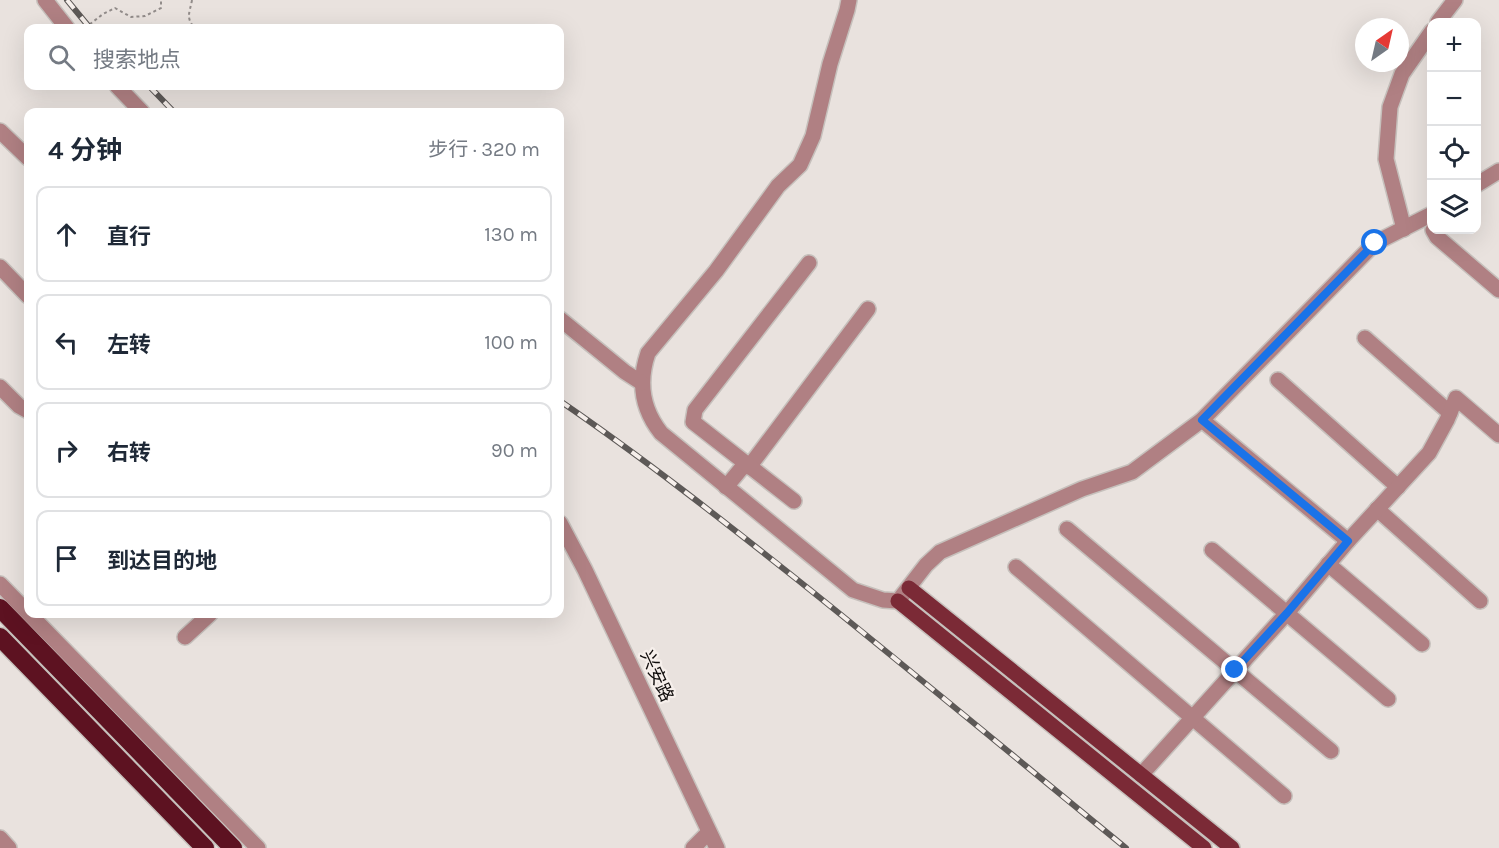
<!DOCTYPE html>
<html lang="zh">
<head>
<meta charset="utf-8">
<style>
  body { margin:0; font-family:Karla,"Noto Sans SC",sans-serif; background:#f2f2f3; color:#1f2937 }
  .controls { position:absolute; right:18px; top:18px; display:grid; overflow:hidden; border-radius:12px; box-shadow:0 6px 24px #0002 }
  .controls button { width:54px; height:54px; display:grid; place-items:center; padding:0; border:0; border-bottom:2px solid #e0e1e3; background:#fff; color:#1f2937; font:30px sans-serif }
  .compass { position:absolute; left:1355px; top:18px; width:54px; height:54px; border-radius:50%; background:#fff; box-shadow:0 6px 24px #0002; rotate:34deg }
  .stop { position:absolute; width:18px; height:18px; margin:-14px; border:4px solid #1a73e8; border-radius:50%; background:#fff }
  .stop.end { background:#1a73e8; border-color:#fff; box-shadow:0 2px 6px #0008 }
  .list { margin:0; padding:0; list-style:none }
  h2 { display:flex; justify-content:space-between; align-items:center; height:78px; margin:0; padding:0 24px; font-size:26px }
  h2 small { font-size:20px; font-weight:400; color:#747a83 }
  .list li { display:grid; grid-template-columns:39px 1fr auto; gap:18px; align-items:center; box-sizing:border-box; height:96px; margin:0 12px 12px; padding:0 12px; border:2px solid #e0e1e3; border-radius:12px }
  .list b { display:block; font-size:22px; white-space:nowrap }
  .list em { font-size:20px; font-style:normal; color:#747a83 }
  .icon { flex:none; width:33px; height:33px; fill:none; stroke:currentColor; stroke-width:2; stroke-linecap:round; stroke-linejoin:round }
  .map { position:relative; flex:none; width:1499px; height:848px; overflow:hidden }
  .search { position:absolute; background:#fff; box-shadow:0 6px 24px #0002; left:24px; top:24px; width:540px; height:66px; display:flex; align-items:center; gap:15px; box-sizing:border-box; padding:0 21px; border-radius:12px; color:#747a83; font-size:22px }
  .panel { position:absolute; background:#fff; box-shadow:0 6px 24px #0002; left:24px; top:108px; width:540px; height:510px; border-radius:12px }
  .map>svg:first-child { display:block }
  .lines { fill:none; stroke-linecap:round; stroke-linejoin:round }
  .minor-casing { stroke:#c6c0bc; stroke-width:18 }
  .major-casing { stroke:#c6c0bc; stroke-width:18 }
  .highway-casing { stroke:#c6c0bc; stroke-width:21 }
  .path { stroke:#928c8a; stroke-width:2; stroke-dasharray:3 3; stroke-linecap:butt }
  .minor { stroke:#b08083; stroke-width:15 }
  .major { stroke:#7b2a36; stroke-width:15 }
  .highway { stroke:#5d1221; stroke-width:18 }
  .rail-casing { stroke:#5d5957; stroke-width:6 }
  .rail { stroke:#f6efeb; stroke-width:4; stroke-dasharray:11; stroke-linecap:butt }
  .route { stroke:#1a73e8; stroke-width:8 }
  .labels { text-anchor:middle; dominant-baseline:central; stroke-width:4.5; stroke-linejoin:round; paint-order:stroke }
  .street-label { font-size:18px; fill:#0f0c0b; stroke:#f6efeb }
</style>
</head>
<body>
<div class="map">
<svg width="1499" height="848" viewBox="0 0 1499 848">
  <rect width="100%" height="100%" fill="#e9e2de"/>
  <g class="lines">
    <defs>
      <g id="minor">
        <polyline points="45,0 67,28"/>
        <path d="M849 0 847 10 830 64 813 136 800 165 778 186 716 271 648 353C638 382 642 409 661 433L853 590 883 600 898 601 926 565 940 552 1082 489 1132 472 1202 420 1375 243 1432 214"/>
        <polyline points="1438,22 1455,0"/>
        <polyline points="117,86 142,112"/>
        <polyline points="0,131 28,158"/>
        <polyline points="1476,185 1499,171"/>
        <polyline points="1404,229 1386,159 1390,107 1402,74 1432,31"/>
        <polyline points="1433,230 1437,237 1499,290"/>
        <polyline points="0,267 28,296"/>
        <polyline points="560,319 625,372 642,383"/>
        <polyline points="1365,338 1450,413"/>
        <polyline points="1278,380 1398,487"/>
        <polyline points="0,387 19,406 28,411"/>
        <polyline points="1202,420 1348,541"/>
        <polyline points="749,467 868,309"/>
        <polyline points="726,487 745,464"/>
        <polyline points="794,501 693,422 695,410 809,263"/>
        <polyline points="1377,509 1480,601"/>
        <polyline points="560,523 585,570 717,848"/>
        <polyline points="1067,529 1331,751"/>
        <polyline points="1212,550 1388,699"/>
        <polyline points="1328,564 1422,644"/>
        <polyline points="1016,567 1284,796"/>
        <polyline points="0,584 258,848"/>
        <polyline points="185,637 210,614"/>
        <polyline points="1141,775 1287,613 1348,541 1429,453 1447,420 1456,398 1499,435"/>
        <polyline points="0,838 9,848"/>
        <polyline points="693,848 709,832"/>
      </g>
      <g id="major">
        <polyline points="909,588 1232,848"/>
        <polyline points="898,601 1204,848"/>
      </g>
      <g id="highway">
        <polyline points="0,608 233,848"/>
        <polyline points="0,637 205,848"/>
      </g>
    </defs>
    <use href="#minor" class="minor-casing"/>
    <use href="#major" class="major-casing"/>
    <use href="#highway" class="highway-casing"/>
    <g class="path">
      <path d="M192 0C190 12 185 18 195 28"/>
      <polyline points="85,28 103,14 115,8 131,17 145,16 161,8 161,0"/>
    </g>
    <use href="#minor" class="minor"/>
    <use href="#major" class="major"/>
    <use href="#highway" class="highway"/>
    <defs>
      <g id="rail">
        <polyline points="67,0 90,28"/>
        <polyline points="149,86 174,112"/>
        <path d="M560 401C642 457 721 519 799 581 909 669 1017 759 1126 848"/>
      </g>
    </defs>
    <use href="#rail" class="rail-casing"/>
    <use href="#rail" class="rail"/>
  </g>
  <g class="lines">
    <polyline class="route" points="1235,670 1287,613 1348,541 1202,420 1375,243"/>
  </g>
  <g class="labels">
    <g class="street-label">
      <text transform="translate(657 676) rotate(65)">兴安路</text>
    </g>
  </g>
</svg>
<div class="controls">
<button>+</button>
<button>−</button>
<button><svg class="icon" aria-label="locate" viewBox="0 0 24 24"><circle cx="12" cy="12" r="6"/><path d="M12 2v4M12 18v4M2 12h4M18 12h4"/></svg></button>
<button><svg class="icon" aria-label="layers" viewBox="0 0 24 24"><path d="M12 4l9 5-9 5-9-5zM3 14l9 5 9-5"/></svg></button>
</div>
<svg class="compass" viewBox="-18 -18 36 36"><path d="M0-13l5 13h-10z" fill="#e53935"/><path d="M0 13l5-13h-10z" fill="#747a83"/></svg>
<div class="stop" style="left:1375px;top:243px"></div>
<div class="stop end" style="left:1235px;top:670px"></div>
<div class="search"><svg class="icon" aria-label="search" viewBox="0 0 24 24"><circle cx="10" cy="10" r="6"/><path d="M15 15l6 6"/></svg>搜索地点</div>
<section class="panel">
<h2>4 分钟<small>步行 · 320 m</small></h2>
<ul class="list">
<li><svg class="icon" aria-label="ahead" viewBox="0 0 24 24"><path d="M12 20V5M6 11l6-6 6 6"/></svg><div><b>直行</b></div><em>130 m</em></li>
<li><svg class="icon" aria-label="left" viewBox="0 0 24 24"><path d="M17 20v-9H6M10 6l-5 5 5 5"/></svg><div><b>左转</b></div><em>100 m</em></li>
<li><svg class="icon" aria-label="right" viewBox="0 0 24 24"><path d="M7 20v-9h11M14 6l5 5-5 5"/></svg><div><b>右转</b></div><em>90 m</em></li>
<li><svg class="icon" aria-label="arrive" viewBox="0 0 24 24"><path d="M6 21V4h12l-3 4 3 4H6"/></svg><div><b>到达目的地</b></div></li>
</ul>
</section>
</div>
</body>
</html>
